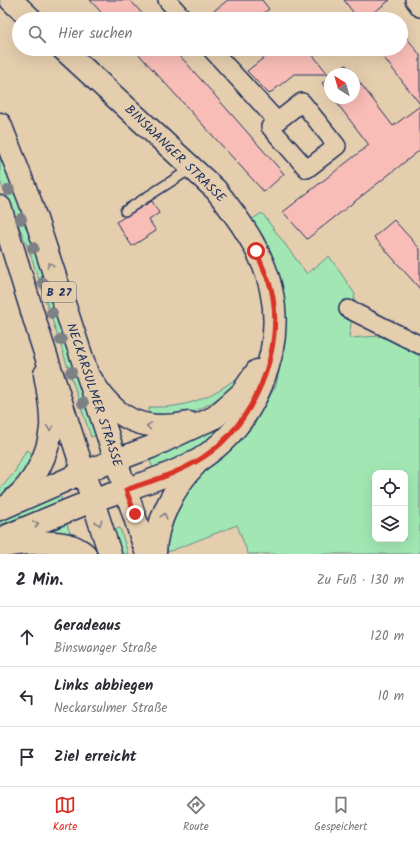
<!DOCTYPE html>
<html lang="de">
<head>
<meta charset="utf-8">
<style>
  body { margin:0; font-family:Kalam,sans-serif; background:#f7f7f7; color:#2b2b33 }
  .controls { position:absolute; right:12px; bottom:12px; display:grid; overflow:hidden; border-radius:8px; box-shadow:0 4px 16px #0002 }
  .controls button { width:36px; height:36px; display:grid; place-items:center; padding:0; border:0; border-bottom:1px solid #e1e1e2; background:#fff; color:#2b2b33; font:20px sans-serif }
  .compass { position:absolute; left:324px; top:68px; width:36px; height:36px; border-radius:50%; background:#fff; box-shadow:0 4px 16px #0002; rotate:323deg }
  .stop { position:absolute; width:12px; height:12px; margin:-9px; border:3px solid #d93025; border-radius:50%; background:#fff }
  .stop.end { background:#d93025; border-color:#fff; box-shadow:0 1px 4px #0008 }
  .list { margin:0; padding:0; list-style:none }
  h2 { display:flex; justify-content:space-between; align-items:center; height:52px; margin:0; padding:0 16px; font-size:17px }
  h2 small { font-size:13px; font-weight:400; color:#7c7c81 }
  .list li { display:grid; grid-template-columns:26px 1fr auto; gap:12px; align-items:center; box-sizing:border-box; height:60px; padding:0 16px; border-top:1px solid #e1e1e2 }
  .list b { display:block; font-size:15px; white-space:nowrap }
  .list p { margin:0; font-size:13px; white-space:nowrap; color:#7c7c81 }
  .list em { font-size:13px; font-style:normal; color:#7c7c81 }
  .icon { flex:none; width:22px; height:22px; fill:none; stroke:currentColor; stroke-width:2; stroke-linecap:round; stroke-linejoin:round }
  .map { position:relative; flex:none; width:420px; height:554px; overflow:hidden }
  .search { position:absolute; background:#fff; box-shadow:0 4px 16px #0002; left:12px; right:12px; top:12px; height:44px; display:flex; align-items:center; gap:10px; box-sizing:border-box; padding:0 14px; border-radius:22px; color:#7c7c81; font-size:15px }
  .sheet { height:232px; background:#fff }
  nav { display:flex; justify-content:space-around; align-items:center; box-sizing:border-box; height:56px; border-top:1px solid #e1e1e2; background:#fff; font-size:11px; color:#7c7c81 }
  nav a { display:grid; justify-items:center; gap:2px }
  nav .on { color:#d93025 }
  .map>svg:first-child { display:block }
  .green { fill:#a2e7b3; stroke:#5e8b88; fill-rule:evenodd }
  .building { fill:#f9bdb7; stroke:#1b2f5e }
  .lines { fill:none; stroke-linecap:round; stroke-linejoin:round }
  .service-casing { stroke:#1b2f5e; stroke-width:12 }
  .minor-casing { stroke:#1b2f5e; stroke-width:20 }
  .secondary-casing { stroke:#1b2f5e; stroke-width:25 }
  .primary-casing { stroke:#1b2f5e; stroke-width:25 }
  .service { stroke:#e5ceae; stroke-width:9 }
  .minor { stroke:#e5ceae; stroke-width:17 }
  .secondary { stroke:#e5ceae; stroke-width:22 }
  .primary { stroke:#e5ceae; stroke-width:22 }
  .tree { fill:#7d8086 }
  .oneway { stroke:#807e86 }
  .route { stroke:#d93025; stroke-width:5 }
  .labels { text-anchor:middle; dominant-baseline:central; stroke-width:3.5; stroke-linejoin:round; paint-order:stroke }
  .shield { fill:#e5ceae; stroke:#585f76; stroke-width:1 }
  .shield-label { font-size:12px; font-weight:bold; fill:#1b2f5e }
  .street-label { font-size:13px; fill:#1b2f5e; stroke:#e5ceae }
</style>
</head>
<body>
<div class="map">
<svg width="420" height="554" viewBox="0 0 420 554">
  <rect width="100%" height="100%" fill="#e5ceae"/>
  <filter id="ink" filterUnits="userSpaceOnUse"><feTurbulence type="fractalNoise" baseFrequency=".025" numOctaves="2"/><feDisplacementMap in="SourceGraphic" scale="8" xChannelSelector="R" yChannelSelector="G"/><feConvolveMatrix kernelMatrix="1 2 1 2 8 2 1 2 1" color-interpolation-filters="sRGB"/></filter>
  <g filter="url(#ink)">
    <g class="green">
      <polygon points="0,153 29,224 97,435 91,437 30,253 0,181"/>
      <path d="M262 213 307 274 329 256 355 294 349 338 381 336 420 356V554H248L237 525 168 552 160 523 179 488 217 461 253 427 276 385 285 342 283 301 249 221ZM375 473H405V539H375Z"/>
      <path d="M237 380C224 397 201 411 180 416 170 419 156 417 146 417L150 407C185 408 205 400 233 381Z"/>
      <polygon points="213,431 217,433 199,448 154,472 150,460"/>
      <polygon points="26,450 36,455 15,487 0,497 0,489 14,473"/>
      <polygon points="59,492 62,501 0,525 0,518"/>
      <polygon points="66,521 71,536 47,530"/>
      <polygon points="120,528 128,554 120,554 112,531"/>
    </g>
    <g class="building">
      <polygon points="90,0 130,0 147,19 107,19"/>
      <polygon points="228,0 262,0 269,9 255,19 203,19"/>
      <polygon points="344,0 390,0 365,19 358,19"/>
      <polygon points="401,30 420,55 420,104 377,49 401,49"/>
      <polygon points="134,49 174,49 284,174 264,192"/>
      <polygon points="275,49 308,49 328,74 294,74 269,94 247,71"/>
      <polygon points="346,65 353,74 334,74"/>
      <polygon points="354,75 393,126 420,106 420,150 307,239 283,212 369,145 333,98 354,98"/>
      <polygon points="330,77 330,94 322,83"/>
      <polygon points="152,201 159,213 149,220 156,231 132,246 116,222"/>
      <polygon points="394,220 420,249 420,289 374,237"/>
    </g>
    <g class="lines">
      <defs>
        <polyline id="service" points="125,211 192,168"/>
        <g id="minor">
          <polyline points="167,0 184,19"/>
          <polyline points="414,0 420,8"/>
          <polyline points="211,49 277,121"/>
          <polygon points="302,102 337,146 307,169 270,127"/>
          <polyline points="348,309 420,345"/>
        </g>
        <g id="secondary">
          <polyline points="11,0 31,19"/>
          <path d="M91 379C114 419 143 433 189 423"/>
          <path d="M13 500C34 484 49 453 51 427 52 409 48 392 45 374"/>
          <polyline points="0,509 84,472 151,447 215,417 242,393 257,371"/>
          <path d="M0 539C31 526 61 513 92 501 122 490 152 482 180 469 187 465 195 463 202 458 255 423 285 352 271 289 263 252 239 219 216 190L63 49"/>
          <path d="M0 547C17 543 54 540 71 546 76 547 81 551 85 554"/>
          <path d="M155 554C155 523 175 485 196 464"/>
        </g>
        <g id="primary">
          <path id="s1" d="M0 124 30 201 147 554"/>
          <polyline points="0,207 39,334 110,554"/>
        </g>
      </defs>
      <use href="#service" class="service-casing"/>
      <use href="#minor" class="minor-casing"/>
      <use href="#secondary" class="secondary-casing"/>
      <use href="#primary" class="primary-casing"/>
      <use href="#service" class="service"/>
      <use href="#minor" class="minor"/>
      <use href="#secondary" class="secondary"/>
      <use href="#primary" class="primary"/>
    </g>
    <g class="tree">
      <circle cx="9" cy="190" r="6"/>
      <circle cx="21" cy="219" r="6"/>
      <circle cx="33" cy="248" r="6"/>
      <circle cx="43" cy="283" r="6"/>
      <circle cx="52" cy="313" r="6"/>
      <circle cx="61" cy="340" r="6"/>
      <circle cx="71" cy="372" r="6"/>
      <circle cx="83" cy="403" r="6"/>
    </g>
    <defs><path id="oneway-chevron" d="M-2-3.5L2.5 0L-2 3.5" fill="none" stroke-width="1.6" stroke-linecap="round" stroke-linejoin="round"/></defs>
    <g class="oneway">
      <use href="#oneway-chevron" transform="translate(50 265) rotate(-108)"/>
      <use href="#oneway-chevron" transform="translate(149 426) rotate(-171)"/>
      <use href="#oneway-chevron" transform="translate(50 428) rotate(95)"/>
      <use href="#oneway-chevron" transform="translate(164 516) rotate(-74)"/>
      <use href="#oneway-chevron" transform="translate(99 523) rotate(73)"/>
      <use href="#oneway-chevron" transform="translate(36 524) rotate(-22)"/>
    </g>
  </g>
  <g class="lines" filter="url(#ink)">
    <path class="route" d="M135 514 126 490C151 481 179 473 202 458 254 425 286 349 271 288 267 276 261 263 256 251"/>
  </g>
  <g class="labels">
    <rect class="shield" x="42" y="282" width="34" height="20" rx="3"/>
    <g class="shield-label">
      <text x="59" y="292">B 27</text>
    </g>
    <g class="street-label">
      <text transform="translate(175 154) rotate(44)">BINSWANGER STRASSE</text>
      <text stroke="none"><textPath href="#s1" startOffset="287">NECKARSULMER STRASSE</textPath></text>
    </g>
  </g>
</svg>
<div class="controls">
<button><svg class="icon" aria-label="locate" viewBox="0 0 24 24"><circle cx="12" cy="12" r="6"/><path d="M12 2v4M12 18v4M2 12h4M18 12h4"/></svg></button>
<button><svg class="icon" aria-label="layers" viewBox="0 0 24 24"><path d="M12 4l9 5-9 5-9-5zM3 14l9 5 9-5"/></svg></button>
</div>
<svg class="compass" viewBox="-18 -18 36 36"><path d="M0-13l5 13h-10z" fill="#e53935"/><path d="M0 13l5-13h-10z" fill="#7c7c81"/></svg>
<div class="stop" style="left:256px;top:251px"></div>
<div class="stop end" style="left:135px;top:514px"></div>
<div class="search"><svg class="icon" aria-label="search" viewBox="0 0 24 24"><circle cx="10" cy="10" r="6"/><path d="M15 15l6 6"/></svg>Hier suchen</div>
</div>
<section class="sheet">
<h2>2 Min.<small>Zu Fuß · 130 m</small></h2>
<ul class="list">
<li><svg class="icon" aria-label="ahead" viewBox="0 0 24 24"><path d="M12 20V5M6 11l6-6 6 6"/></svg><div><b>Geradeaus</b><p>Binswanger Straße</p></div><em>120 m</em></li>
<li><svg class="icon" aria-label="left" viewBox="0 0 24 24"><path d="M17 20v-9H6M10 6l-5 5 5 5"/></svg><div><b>Links abbiegen</b><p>Neckarsulmer Straße</p></div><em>10 m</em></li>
<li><svg class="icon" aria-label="arrive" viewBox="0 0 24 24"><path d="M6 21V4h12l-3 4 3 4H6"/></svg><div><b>Ziel erreicht</b></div></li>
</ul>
</section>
<nav>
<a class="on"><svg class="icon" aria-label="map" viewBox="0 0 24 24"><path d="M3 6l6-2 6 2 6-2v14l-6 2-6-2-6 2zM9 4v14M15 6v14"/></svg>Karte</a>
<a><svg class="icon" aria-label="directions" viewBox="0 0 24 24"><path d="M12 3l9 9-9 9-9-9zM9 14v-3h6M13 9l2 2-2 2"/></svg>Route</a>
<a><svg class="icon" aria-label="saved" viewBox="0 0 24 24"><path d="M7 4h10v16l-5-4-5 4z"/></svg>Gespeichert</a>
</nav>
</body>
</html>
